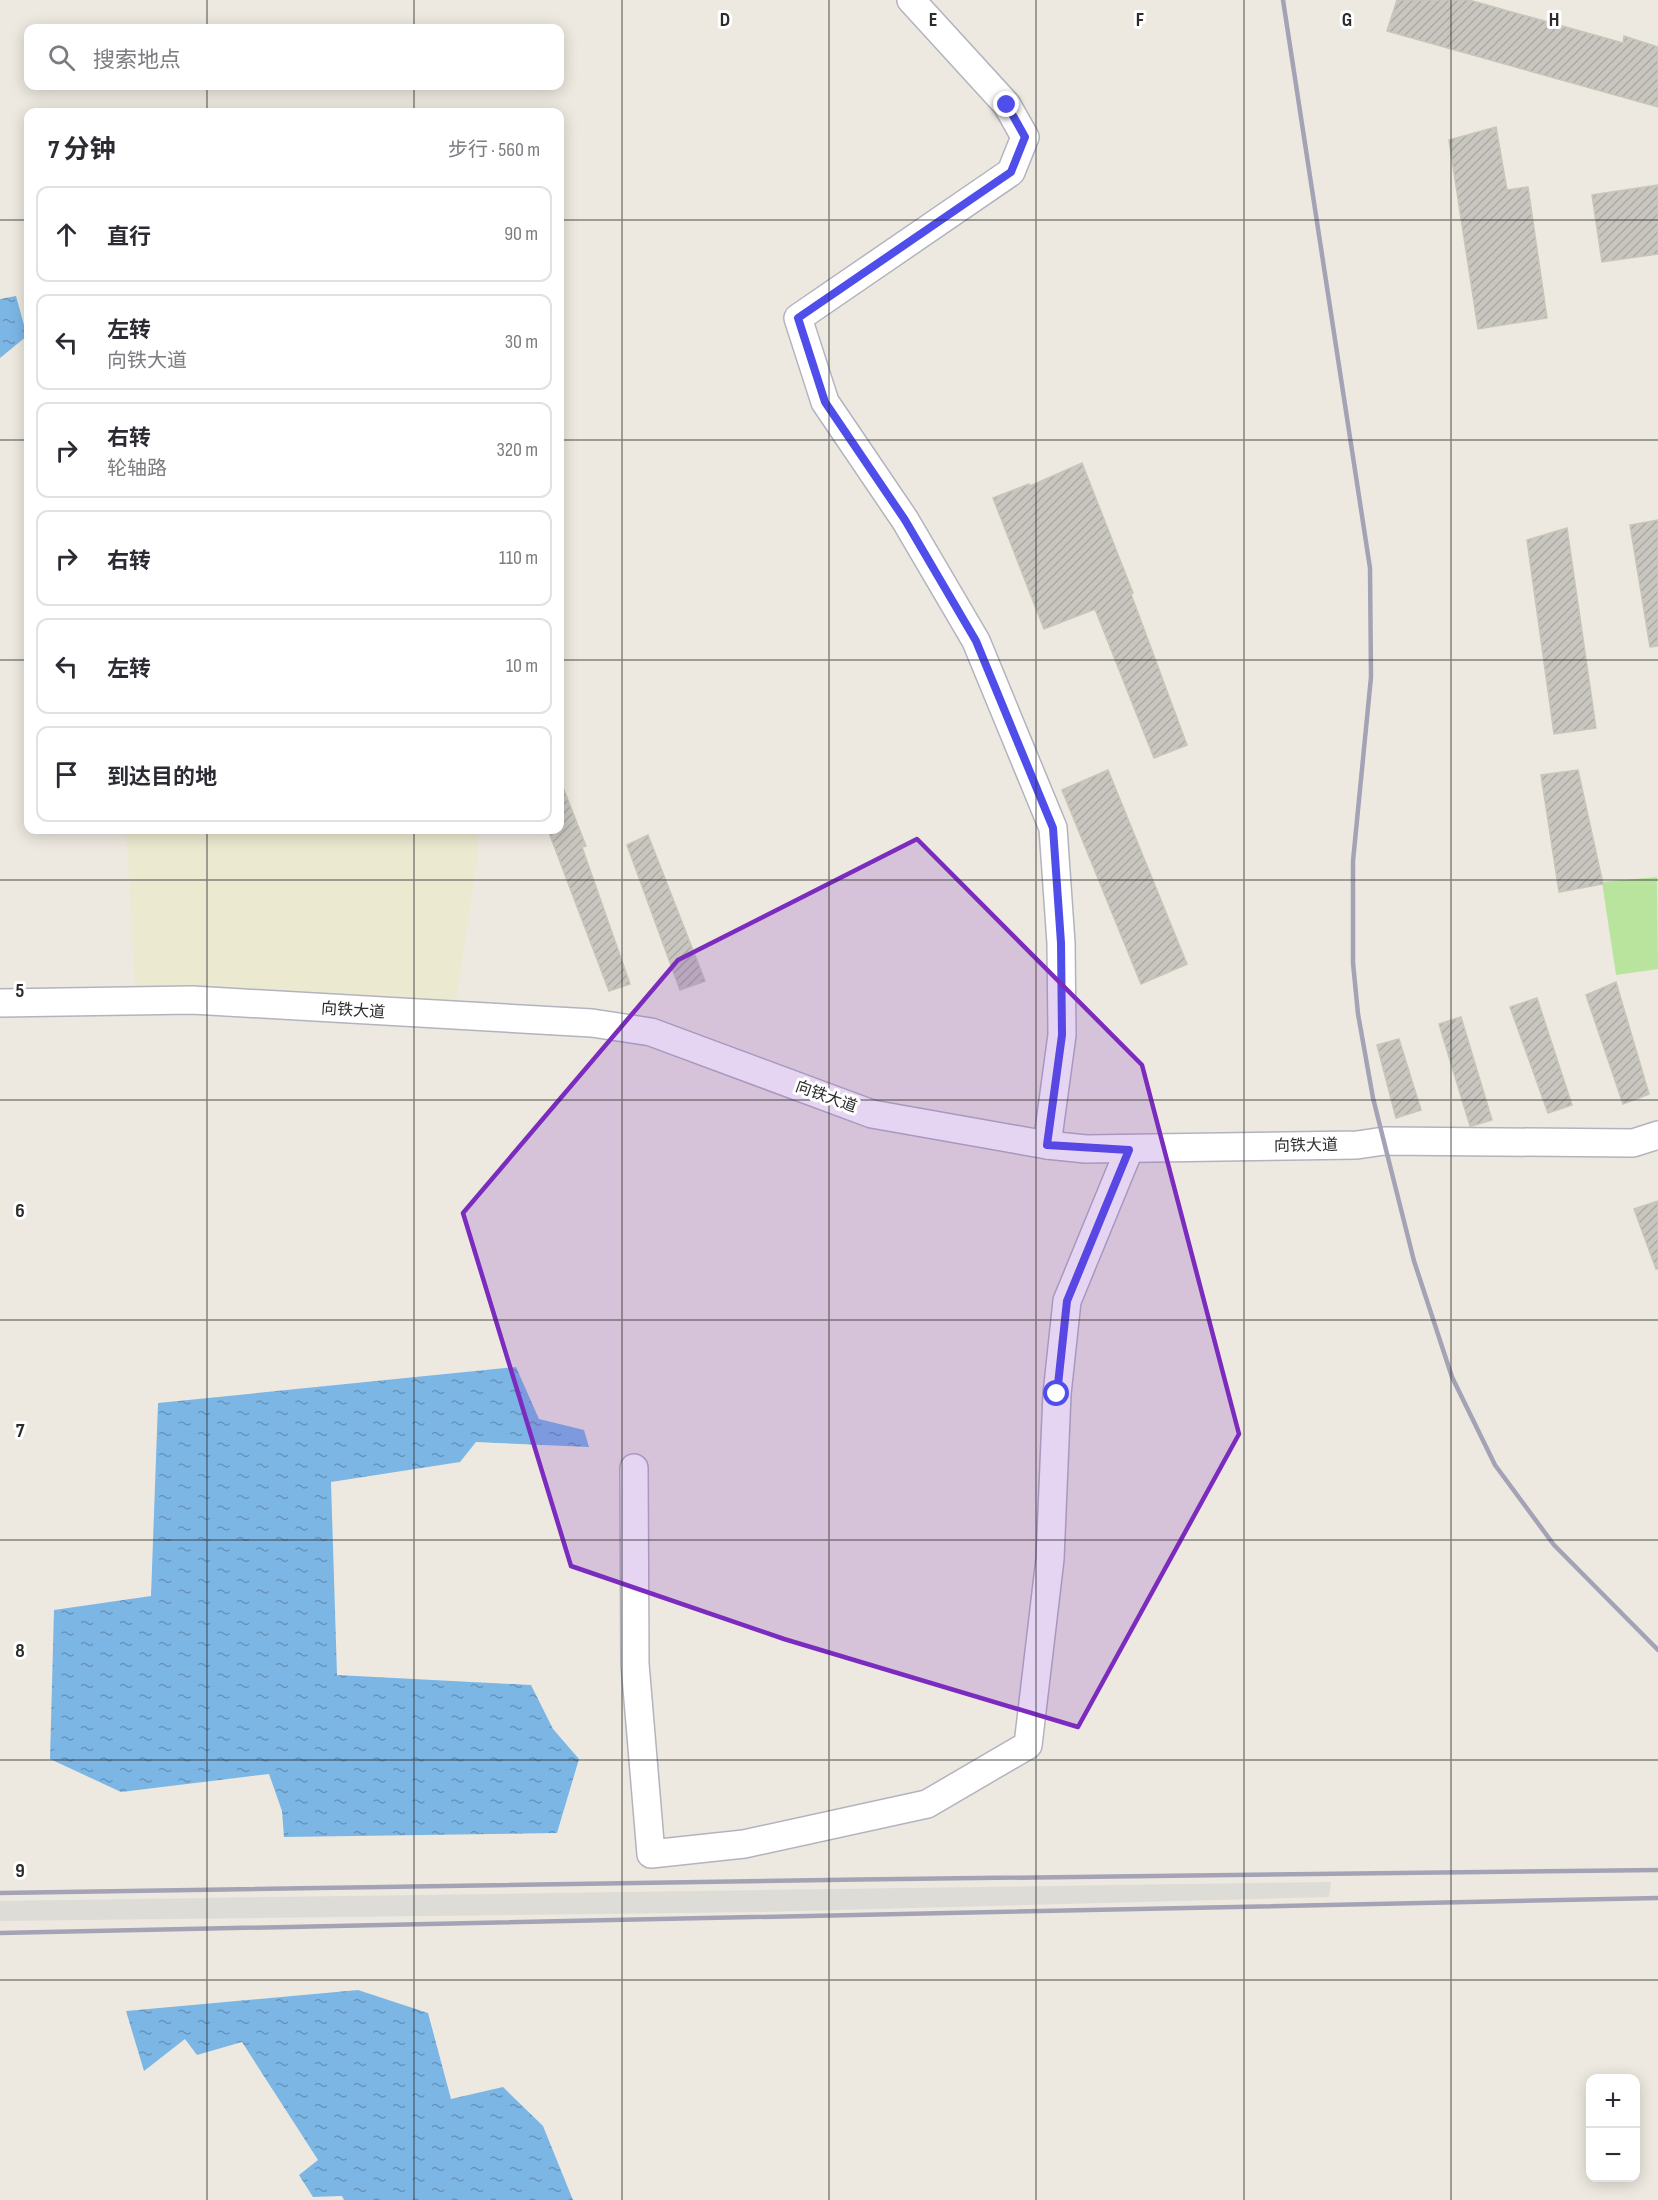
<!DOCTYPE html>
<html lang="zh">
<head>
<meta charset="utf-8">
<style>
  body { margin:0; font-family:"Sofia Sans Condensed","Noto Sans SC",sans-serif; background:#f7f7f7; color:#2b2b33 }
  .controls { position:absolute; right:18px; bottom:18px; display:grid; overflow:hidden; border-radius:12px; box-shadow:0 3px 15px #0003 }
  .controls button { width:54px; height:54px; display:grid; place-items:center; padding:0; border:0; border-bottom:2px solid #e1e1e2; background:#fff; color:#2b2b33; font:30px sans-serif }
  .stop { position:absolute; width:18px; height:18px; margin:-14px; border:4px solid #4f4eeb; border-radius:50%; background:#fff }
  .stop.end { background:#4f4eeb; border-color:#fff; box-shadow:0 2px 6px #0008 }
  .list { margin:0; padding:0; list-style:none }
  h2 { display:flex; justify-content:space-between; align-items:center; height:78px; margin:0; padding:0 24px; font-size:26px }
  h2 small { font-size:20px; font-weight:400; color:#7c7c81 }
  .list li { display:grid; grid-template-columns:39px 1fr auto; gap:18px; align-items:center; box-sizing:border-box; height:96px; margin:0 12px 12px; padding:0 12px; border:2px solid #e1e1e2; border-radius:12px }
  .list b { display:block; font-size:22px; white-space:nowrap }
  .list p { margin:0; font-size:20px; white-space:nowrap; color:#7c7c81 }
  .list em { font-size:20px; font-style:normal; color:#7c7c81 }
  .icon { flex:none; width:33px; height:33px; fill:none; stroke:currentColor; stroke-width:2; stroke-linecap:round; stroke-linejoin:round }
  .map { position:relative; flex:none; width:1658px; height:2200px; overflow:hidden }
  .search { position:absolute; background:#fff; box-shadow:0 3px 15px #0003; left:24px; top:24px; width:540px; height:66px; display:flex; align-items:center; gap:15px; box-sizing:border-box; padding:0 21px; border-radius:12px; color:#7c7c81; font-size:22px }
  .panel { position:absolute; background:#fff; box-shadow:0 3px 15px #0003; left:24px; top:108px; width:540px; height:726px; border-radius:12px }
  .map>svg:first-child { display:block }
  .education { fill:#ece9d1 }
  .pitch { fill:#b9e49e }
  .plaza { fill:#dddcd6 }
  .water { fill:url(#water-ripples) }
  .building { fill:url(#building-hatch); stroke:#c8c6b9; stroke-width:1.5 }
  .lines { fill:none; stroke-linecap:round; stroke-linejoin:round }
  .minor-casing { stroke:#b3b3be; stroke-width:30 }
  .minor { stroke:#fff; stroke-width:27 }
  .rail { stroke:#a4a3b5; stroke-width:4.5 }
  .route { stroke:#4f4eeb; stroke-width:8 }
  .marked { fill:#7b2cbf; fill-opacity:0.2; stroke:#7b2cbf; stroke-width:4.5; stroke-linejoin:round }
  .grid { fill:none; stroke:#2c2c2c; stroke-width:1.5; stroke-opacity:0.55 }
  .labels { text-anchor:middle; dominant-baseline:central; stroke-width:6; stroke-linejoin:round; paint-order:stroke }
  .street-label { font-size:16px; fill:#2c2c2c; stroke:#fff }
  .grid-label { font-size:20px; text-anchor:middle; font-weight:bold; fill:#2c2c2c; stroke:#fff; stroke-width:6; stroke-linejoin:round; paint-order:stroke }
</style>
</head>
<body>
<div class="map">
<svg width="1658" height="2200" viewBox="0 0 1658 2200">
  <defs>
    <pattern id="water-ripples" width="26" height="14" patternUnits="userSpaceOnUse" patternTransform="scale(1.5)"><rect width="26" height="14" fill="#7cb6e5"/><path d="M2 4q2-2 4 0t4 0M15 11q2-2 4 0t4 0" fill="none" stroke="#6694ba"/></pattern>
    <pattern id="building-hatch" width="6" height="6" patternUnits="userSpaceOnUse" patternTransform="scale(1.5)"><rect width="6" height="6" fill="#c8c6bf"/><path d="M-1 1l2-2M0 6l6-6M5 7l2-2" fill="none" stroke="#acaaa4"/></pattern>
  </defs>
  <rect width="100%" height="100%" fill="#ede9e0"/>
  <polygon class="education" points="126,830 475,830 479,847 455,1009 135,987"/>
  <polygon class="pitch" points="1657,877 1658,969 1616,975 1602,882"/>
  <polygon class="plaza" points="1331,1882 1329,1897 760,1912 0,1921 0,1901"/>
  <g class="water">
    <polygon points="16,296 27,336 0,358 0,299"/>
    <polygon points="516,1367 539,1419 584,1430 589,1447 476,1442 460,1462 331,1482 337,1675 531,1685 553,1729 579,1759 557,1833 284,1837 282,1811 269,1774 121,1792 50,1759 54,1610 151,1596 158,1403"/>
    <polygon points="358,1990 428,2013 451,2099 503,2087 543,2126 573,2200 344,2200 342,2196 313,2197 299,2175 318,2160 242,2042 197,2055 185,2039 144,2071 126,2011"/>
  </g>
  <g class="building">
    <polygon points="1397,0 1469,0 1623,43 1624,36 1658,47 1658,107 1387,31"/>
    <polygon points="1496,127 1507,190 1528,187 1547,318 1478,329 1449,140"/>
    <polygon points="1658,185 1658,254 1602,262 1592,195"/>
    <polygon points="1082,463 1133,593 1131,594 1187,745 1154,758 1095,609 1044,629 993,498 1029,484 1030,486"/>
    <polygon points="1658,520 1658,646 1650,647 1630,525"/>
    <polygon points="1567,528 1596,728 1554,734 1527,540"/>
    <polygon points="1108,770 1187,964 1141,984 1062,790"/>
    <polygon points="1578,770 1603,884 1559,892 1541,775"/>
    <polygon points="560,780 586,846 582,847 630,984 609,991 548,830 560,830"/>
    <polygon points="648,835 705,981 680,990 627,845"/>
    <polygon points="1616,982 1649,1094 1623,1104 1586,995"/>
    <polygon points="1537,998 1572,1105 1548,1113 1510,1007"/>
    <polygon points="1461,1017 1492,1120 1472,1126 1470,1126 1439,1024"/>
    <polygon points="1399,1039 1421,1110 1396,1118 1377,1045"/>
    <polygon points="1658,1201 1658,1269 1656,1269 1634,1209"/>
  </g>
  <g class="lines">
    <defs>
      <g id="minor">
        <polyline points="911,0 1007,105 1025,137 1011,172 798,318 825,402 905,520 976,641 1053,828 1061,943 1062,1035 1047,1145"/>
        <polyline points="0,1003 192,1000 592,1023 651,1032 872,1114 1047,1145 1086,1149 1357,1145 1384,1141 1633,1143 1658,1135"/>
        <polyline points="634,1468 635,1664 651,1854 744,1844 927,1804 1028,1745 1050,1559 1057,1394 1067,1301 1129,1150"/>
      </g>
    </defs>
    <use href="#minor" class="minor-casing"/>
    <use href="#minor" class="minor"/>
    <g class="rail">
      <polyline points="1283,0 1370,568 1371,677 1353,861 1353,963 1358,1014 1373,1098 1414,1261 1452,1377 1495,1465 1554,1545 1658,1650"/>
      <path d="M0 1893C553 1886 1105 1873 1658 1870"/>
      <polyline points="0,1933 1658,1898"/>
    </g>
  </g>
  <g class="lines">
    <polyline class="route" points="1007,105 1025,137 1011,172 798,318 825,402 905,520 976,641 1053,828 1061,943 1062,1035 1047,1145 1129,1150 1067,1301 1057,1394"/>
  </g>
  <path class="marked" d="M917 839 1142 1065 1239 1434 1078 1727 784 1639 571 1566 463 1213 678 960Z"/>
  <path class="grid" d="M207 0V28M414 0V28M622 0V2200M829 0V2200M1036 0V2200M1244 0V2200M1451 0V2200M207 86V112M414 86V112M0 220H28M560 220H1658M0 440H28M560 440H1658M0 660H28M560 660H1658M207 830V2200M414 830V2200M0 880H1658M0 1100H1658M0 1320H1658M0 1540H1658M0 1760H1658M0 1980H1658"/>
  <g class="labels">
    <g class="street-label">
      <text transform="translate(353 1011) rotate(4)">向铁大道</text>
      <text transform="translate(826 1097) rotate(20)">向铁大道</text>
      <text transform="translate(1306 1146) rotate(-1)">向铁大道</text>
    </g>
  </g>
  <g class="grid-label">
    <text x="725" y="26">D</text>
    <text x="933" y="26">E</text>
    <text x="1140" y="26">F</text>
    <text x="1347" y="26">G</text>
    <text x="1554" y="26">H</text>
    <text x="20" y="997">5</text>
    <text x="20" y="1217">6</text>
    <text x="20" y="1437">7</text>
    <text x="20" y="1657">8</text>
    <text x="20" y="1877">9</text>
  </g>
</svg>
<div class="controls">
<button>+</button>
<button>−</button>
</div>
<div class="stop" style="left:1057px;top:1394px"></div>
<div class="stop end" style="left:1007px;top:105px"></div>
<div class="search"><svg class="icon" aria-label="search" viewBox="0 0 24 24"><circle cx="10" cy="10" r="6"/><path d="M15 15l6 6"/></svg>搜索地点</div>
<section class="panel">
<h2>7 分钟<small>步行 · 560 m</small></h2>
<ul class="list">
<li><svg class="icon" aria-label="ahead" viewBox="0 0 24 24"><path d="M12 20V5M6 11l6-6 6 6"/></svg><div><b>直行</b></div><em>90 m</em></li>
<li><svg class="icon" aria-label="left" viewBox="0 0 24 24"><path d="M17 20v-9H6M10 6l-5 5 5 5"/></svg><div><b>左转</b><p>向铁大道</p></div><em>30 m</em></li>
<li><svg class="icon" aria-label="right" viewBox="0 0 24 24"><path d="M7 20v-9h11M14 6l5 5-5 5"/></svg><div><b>右转</b><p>轮轴路</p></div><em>320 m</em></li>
<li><svg class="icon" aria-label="right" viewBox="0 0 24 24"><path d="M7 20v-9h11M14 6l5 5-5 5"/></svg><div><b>右转</b></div><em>110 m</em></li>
<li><svg class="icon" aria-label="left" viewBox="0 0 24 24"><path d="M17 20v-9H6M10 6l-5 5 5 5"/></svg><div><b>左转</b></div><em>10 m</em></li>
<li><svg class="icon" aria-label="arrive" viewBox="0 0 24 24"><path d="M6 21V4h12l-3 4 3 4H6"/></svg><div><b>到达目的地</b></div></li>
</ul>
</section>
</div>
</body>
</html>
